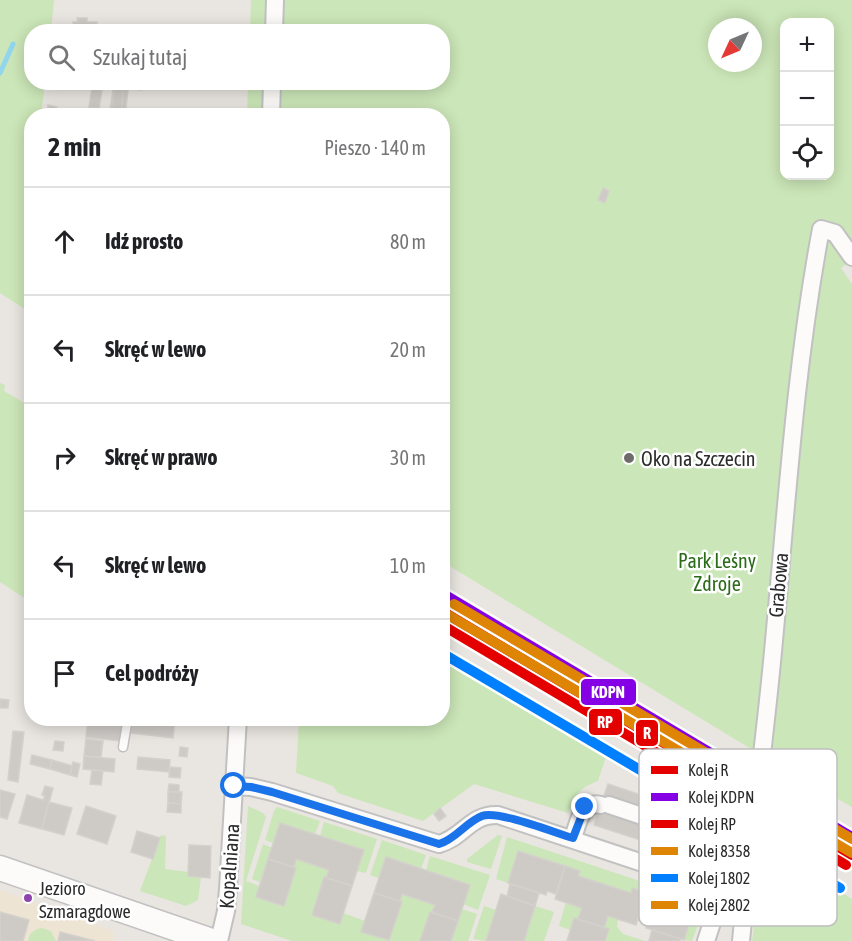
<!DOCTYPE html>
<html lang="pl">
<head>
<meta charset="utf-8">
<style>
  body { margin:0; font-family:"Asap Condensed",sans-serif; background:#f2f2f2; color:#202124 }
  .controls { position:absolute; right:18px; top:18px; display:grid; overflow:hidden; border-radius:12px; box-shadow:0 3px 15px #0003 }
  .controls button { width:54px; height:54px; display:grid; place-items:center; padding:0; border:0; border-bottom:2px solid #e0e0e0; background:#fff; color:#202124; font:30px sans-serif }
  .compass { position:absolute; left:708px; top:18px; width:54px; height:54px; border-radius:50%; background:#fff; box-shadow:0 3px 15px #0003; rotate:226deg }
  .stop { position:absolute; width:18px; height:18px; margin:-14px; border:4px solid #1a73e8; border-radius:50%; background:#fff }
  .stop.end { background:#1a73e8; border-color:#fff; box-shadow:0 2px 6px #0008 }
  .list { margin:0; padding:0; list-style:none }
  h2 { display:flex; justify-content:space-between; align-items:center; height:78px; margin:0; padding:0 24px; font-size:26px }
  h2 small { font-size:20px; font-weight:400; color:#757577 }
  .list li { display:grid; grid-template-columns:39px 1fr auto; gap:18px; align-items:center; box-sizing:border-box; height:108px; padding:0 24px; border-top:2px solid #e0e0e0 }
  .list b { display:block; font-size:22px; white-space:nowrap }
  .list em { font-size:20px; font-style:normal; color:#757577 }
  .icon { flex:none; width:33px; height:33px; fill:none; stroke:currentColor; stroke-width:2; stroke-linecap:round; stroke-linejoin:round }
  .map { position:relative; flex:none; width:852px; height:941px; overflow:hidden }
  .search { position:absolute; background:#fff; box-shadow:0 3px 15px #0003; left:24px; top:24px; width:426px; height:66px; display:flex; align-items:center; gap:15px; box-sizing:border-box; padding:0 21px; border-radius:24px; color:#757577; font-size:22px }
  .panel { position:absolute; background:#fff; box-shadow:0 3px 15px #0003; left:24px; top:108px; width:426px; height:618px; border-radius:24px }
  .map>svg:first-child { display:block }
  .education { fill:#ede4d4 }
  .green { fill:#cbe6b8; fill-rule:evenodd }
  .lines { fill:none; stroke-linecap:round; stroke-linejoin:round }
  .stream { stroke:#91d6ed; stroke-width:5 }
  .building { fill:#cecbc7; stroke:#d4d1cc; stroke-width:1.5 }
  .lane-casing { stroke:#c2c1c2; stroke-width:11 }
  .street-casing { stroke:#c2c1c2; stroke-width:20 }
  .secondary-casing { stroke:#c2c1c2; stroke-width:27 }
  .lane { stroke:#fcfbfa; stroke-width:8 }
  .street { stroke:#fcfbfa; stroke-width:16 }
  .secondary { stroke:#fcfbfa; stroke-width:24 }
  .rail-1-casing { stroke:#fff; stroke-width:15 }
  .rail-2-casing { stroke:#fff; stroke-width:15 }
  .rail-3-casing { stroke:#fff; stroke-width:15 }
  .rail-4-casing { stroke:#fff; stroke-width:15 }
  .rail-5-casing { stroke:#fff; stroke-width:15 }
  .rail-6-casing { stroke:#fff; stroke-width:15 }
  .rail-1 { stroke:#e50000; stroke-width:10 }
  .rail-2 { stroke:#8500e5; stroke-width:10 }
  .rail-3 { stroke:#e50000; stroke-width:10 }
  .rail-4 { stroke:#df8506; stroke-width:10 }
  .rail-5 { stroke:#0080ff; stroke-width:10 }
  .rail-6 { stroke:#df8506; stroke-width:10 }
  .route { stroke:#1a73e8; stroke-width:8 }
  .poi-dot { fill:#6e6c6a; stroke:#fff; stroke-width:2 }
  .bus-dot { fill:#8e44ad; stroke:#fff; stroke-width:2 }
  .labels { text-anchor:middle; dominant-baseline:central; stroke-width:5; stroke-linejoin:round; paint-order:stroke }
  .bus-label { font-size:18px; fill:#2b2b2b; stroke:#fff; text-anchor:start }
  .poi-label { font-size:20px; fill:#2b2b2b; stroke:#fff; text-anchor:start }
  .park-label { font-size:20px; fill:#296b17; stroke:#fff }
  .street-label { font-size:20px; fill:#2b2b2b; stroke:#fff }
  .key { fill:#fff; stroke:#bfbfbf; stroke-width:1.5 }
  .key-label { font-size:16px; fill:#2b2b2b }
  .line-badge { stroke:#fff; stroke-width:2 }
  .badge-label { font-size:16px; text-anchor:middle; font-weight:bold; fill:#fff }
</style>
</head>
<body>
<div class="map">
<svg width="852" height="941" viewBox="0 0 852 941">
  <rect width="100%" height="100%" fill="#e9e5e0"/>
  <polygon class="education" points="0,890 114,931 113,941 0,941"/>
  <g class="green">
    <polygon points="0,0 54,0 51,31 32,32 32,82 45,83 41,115 32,116 31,313 0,293"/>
    <path d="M251 0H852V259L841 268 852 284V807L771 761 443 562 442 116H247L248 83 442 82V32L250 31ZM784 22H830V176H784ZM717 27H753V63H717Z"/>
    <polygon points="0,383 5,385 4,391 31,407 31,598 23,597 0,582"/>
    <path d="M443 654 609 748 598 781C579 788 576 794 568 813L474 784 423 821 338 793 333 786 296 773 299 719 442 718Z"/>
    <polygon points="248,806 263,813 266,817 246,881 259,886 256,897 284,906 296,868 294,867 296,859 329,870 326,878 324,877 312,915 340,924 343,913 365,921 362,932 389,940 402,903 400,902 402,894 435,905 432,912 430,912 420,941 292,941 241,924"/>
    <polygon points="277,807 320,821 315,834 280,823 273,843 265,840 274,811"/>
    <polygon points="324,822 377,839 366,873 357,871 364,850 320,836"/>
    <polygon points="161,835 166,836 165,869 188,872 188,876 201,877 198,900 186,906 140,891"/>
    <polygon points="498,835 502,836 491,869 467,862 467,859"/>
    <polygon points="507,837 706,903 692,941 684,940 694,908 633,888 631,893 578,876 579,871 518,851 508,883 496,879"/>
    <polygon points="382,840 426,855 421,869 386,857 379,878 370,875"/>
    <polygon points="263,844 272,848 260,882 252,879"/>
    <polygon points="764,845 852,899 852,941 752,941"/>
    <polygon points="430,856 490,875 478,910 463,904 470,885 426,870"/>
    <polygon points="566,902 582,908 578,919 571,930 559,926"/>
    <polygon points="484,906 496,910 486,941 473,939"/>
    <polygon points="535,906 554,912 544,941 524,941"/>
    <polygon points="462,909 477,914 468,941 451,941"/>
    <polygon points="608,916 618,919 617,927 623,934 645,941 605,941 609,930 604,928"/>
    <polygon points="37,929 42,928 51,931 56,941 28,941 30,934"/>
  </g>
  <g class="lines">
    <polyline class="stream" points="0,73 13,44"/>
  </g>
  <g class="building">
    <polygon points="77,18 87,18 87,22 97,22 97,30 104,30 104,32 73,32 73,22 78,22"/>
    <polygon points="93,82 103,83 103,86 101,86 100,90 102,91 99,108 89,107"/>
    <polygon points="114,82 116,82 111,110 121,112 124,82 129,82 125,115 110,111"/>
    <polygon points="116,82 124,82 121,112 111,110"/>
    <polygon points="133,82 142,82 141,90 132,89"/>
    <polygon points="48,105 57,107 55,116 47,114"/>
    <polygon points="603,188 609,191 605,203 598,200"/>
    <polygon points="0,699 9,700 8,708 0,708"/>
    <polygon points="88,718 123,718 120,741 86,737"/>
    <polygon points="132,718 175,718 173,738 131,733"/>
    <polygon points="13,731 24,732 18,782 8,780"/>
    <polygon points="86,739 103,741 101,757 84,756"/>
    <polygon points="55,741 64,742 63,751 53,750"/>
    <polygon points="180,747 188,748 187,757 179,756"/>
    <polygon points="32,755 52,760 50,769 30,764"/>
    <polygon points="84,756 115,759 114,772 83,769"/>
    <polygon points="138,757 170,760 169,772 137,769"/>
    <polygon points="52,760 73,766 70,775 50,769"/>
    <polygon points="73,762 80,764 77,777 70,775"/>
    <polygon points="170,767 181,768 180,778 169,777"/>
    <polygon points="92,770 103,771 101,785 90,784"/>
    <polygon points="169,784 179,785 179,792 168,792"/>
    <polygon points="608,784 680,808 668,849 594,825"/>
    <polygon points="45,786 53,788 42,829 19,823 27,795 43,800 45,796 42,795"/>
    <polygon points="0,790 15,794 7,819 0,817"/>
    <polygon points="168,792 182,792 181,804 168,803"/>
    <polygon points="49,802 72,808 64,835 42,829"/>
    <polygon points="168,803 181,804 181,813 167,812"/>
    <polygon points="86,806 116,816 107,844 77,834"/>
    <polygon points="440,808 446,816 439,821 434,814"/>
    <polygon points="280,823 364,850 352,886 326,878 329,870 296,859 294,867 268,859"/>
    <polygon points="137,831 160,838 153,859 131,852"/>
    <polygon points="189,845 211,846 210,878 188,876"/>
    <polygon points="518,851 565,866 556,894 547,891 546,895 508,883"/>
    <polygon points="386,857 470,885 458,921 432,912 435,905 402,894 400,902 374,893"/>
    <polygon points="268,859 296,868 284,906 256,897"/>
    <polygon points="565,866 580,871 578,876 631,893 632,888 646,893 636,925 608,916 604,928 578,919 582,908 555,899"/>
    <polygon points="324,877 352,886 340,924 312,915"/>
    <polygon points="510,884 539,893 535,906 507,896"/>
    <polygon points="374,893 402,902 389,940 361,932"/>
    <polygon points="646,893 694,908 684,940 646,928 647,923 638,920"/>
    <polygon points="501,894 535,906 524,941 486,941"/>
    <polygon points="0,912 29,920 23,941 0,941"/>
    <polygon points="430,912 458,921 451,941 420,941"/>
    <polygon points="574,918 609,929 605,941 567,941"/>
    <polygon points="652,930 681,939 680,941 649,941"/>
    <polygon points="60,932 95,941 58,941"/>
  </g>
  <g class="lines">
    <defs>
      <polyline id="lane" points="123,747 128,718"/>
      <g id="street">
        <polyline points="274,32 275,0"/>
        <polyline points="271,116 272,82"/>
        <path d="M234 786 251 787 272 792 439 844C464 837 470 814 498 815L745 897"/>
        <polyline points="609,805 714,840 722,846 720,878 723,889 706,941"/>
        <path d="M573 838C578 824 581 800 601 805"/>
        <polyline points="219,941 226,911 228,889 238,718"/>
        <path d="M741 941C750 848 763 755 772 662 786 517 794 372 821 229L835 233 852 257"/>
      </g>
      <polyline id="secondary" points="0,868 212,941"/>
    </defs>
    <use href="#lane" class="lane-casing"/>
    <use href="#street" class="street-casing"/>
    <use href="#secondary" class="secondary-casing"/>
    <use href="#lane" class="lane"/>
    <use href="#street" class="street"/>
    <use href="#secondary" class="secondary"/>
    <defs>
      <polyline id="rail-1" points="442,611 852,855"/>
      <polyline id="rail-2" points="442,593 852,837"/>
      <polyline id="rail-3" points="442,625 846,865"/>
      <polyline id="rail-4" points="448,615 852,853"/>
      <polyline id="rail-5" points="442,653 840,888"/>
      <polyline id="rail-6" points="454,604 852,839"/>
    </defs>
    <use href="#rail-1" class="rail-1-casing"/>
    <use href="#rail-2" class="rail-2-casing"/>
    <use href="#rail-3" class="rail-3-casing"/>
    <use href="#rail-4" class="rail-4-casing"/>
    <use href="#rail-5" class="rail-5-casing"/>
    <use href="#rail-6" class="rail-6-casing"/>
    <use href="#rail-1" class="rail-1"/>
    <use href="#rail-2" class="rail-2"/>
    <use href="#rail-3" class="rail-3"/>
    <use href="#rail-4" class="rail-4"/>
    <use href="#rail-5" class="rail-5"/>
    <use href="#rail-6" class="rail-6"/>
  </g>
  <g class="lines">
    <path class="route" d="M234 786 251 787 272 792 439 844C456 839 466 822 482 816 498 810 555 833 573 838L585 807"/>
  </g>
  <circle class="poi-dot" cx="629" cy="458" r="6"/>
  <circle class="bus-dot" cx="28" cy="898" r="5"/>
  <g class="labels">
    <g class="bus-label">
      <text x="39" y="888">Jezioro<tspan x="39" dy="23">Szmaragdowe</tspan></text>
    </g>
    <g class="poi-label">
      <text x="641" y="458">Oko na Szczecin</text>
    </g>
    <g class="park-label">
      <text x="717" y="560">Park Leśny<tspan x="717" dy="23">Zdroje</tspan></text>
    </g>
    <g class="street-label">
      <text transform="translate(778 585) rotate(-85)">Grabowa</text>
      <text transform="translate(229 866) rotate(-86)">Kopalniana</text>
    </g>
  </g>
  <rect x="639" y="749" width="198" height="177" rx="9" class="key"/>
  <rect x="651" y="766" width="27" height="8" fill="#e50000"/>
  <rect x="651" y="793" width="27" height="8" fill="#8500e5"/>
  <rect x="651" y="820" width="27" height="8" fill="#e50000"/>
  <rect x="651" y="847" width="27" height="8" fill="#df8506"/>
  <rect x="651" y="874" width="27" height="8" fill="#0080ff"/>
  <rect x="651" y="901" width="27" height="8" fill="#df8506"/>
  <g class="key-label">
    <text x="688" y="776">Kolej R</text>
    <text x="688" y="803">Kolej KDPN</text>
    <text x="688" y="830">Kolej RP</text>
    <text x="688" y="857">Kolej 8358</text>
    <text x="688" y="884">Kolej 1802</text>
    <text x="688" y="911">Kolej 2802</text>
  </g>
  <g class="line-badge">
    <rect x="580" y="678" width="57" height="28" rx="6" fill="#8500e5"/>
    <rect x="588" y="708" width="35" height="28" rx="6" fill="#e50000"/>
    <rect x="635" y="719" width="24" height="28" rx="6" fill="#e50000"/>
  </g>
  <g class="badge-label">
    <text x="608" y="698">KDPN</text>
    <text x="605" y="728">RP</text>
    <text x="647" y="739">R</text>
  </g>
</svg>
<div class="controls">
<button>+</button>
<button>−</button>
<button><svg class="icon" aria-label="locate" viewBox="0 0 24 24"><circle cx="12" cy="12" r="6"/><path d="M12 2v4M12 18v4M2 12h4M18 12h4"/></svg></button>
</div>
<svg class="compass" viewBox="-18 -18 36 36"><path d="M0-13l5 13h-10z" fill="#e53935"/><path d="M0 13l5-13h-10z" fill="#757577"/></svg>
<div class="stop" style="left:234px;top:786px"></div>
<div class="stop end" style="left:585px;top:807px"></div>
<div class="search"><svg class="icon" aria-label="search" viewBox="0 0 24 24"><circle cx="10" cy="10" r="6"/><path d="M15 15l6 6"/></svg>Szukaj tutaj</div>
<section class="panel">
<h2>2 min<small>Pieszo · 140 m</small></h2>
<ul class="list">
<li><svg class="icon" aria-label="ahead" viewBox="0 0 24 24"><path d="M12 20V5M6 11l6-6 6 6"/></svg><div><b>Idź prosto</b></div><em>80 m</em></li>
<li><svg class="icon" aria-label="left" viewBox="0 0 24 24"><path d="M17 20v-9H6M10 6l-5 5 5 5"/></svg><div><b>Skręć w lewo</b></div><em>20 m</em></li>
<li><svg class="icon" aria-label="right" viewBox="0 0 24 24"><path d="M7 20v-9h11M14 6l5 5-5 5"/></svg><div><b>Skręć w prawo</b></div><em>30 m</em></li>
<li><svg class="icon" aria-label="left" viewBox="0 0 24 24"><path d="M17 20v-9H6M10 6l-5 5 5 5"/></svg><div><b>Skręć w lewo</b></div><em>10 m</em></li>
<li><svg class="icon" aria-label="arrive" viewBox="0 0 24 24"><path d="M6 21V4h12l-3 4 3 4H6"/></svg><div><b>Cel podróży</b></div></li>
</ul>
</section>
</div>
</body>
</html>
